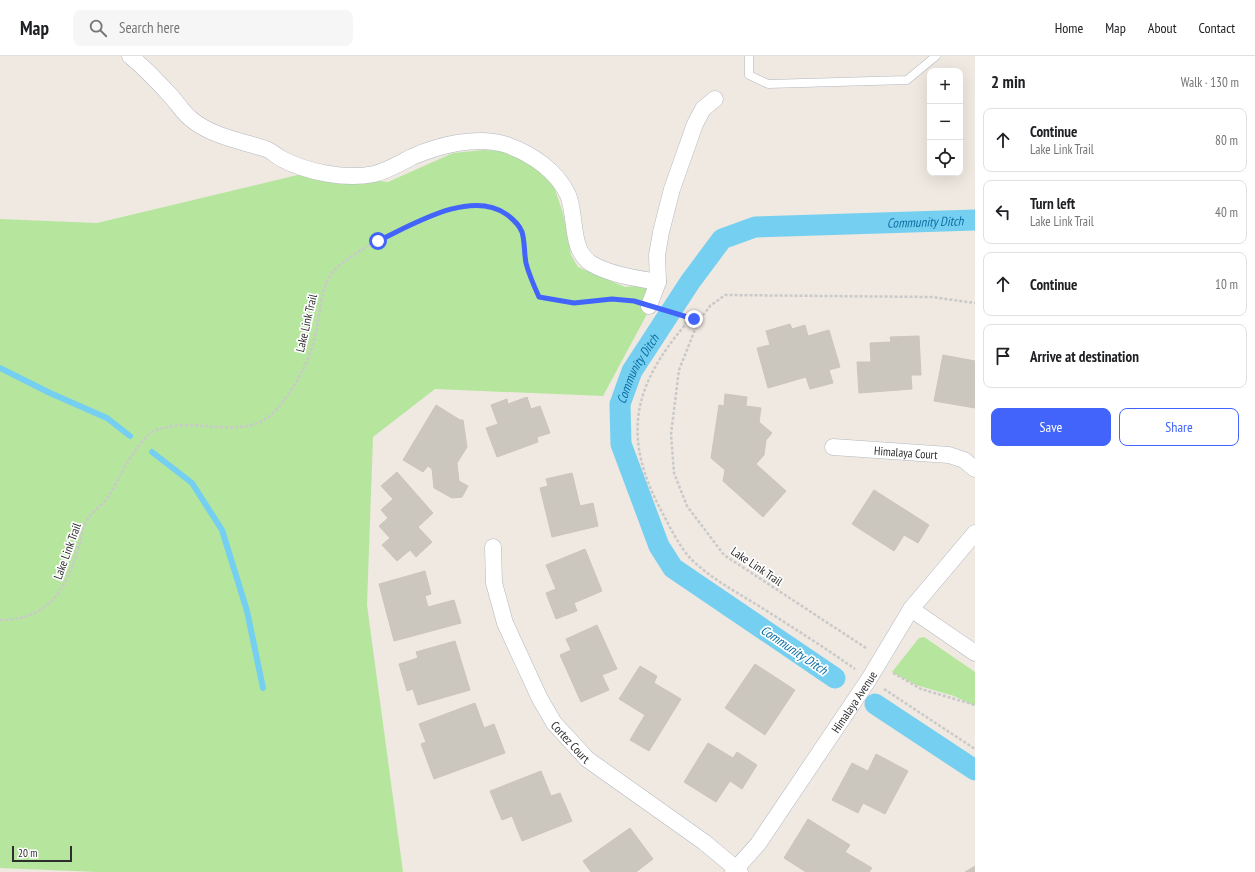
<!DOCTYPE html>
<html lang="en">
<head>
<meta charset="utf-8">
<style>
  body { margin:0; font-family:"PT Sans Narrow",sans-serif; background:#f6f6f6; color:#202124 }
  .controls { position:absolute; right:12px; top:12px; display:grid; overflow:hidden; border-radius:8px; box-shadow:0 4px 16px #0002 }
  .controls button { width:36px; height:36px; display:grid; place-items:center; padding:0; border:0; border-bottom:1px solid #e0e0e0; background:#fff; color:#202124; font:20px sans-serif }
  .scale { position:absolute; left:12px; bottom:10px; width:60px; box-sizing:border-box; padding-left:4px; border:2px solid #2e2e2e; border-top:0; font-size:11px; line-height:14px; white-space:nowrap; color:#2e2e2e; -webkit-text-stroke:3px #fff; paint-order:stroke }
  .stop { position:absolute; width:12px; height:12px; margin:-9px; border:3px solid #4264fb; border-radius:50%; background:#fff }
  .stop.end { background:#4264fb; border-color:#fff; box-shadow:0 1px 4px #0008 }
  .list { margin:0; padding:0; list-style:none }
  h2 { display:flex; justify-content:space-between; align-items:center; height:52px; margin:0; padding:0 16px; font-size:17px }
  h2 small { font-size:13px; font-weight:400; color:#757577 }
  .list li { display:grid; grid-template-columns:26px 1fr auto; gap:12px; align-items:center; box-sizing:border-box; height:64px; margin:0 8px 8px; padding:0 8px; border:1px solid #e0e0e0; border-radius:8px }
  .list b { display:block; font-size:15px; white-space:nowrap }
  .list p { margin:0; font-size:13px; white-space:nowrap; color:#757577 }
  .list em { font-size:13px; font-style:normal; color:#757577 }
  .actions { display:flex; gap:8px; padding:12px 16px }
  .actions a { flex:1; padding:9px 0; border:1px solid #4264fb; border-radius:8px; text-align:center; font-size:14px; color:#4264fb }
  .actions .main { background:#4264fb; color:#fff }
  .icon { flex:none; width:22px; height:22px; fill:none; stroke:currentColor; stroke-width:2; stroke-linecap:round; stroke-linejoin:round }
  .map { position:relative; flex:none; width:975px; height:816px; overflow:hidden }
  header { display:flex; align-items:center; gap:24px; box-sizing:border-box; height:56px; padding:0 20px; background:#fff; border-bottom:1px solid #e0e0e0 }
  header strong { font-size:19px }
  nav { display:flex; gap:22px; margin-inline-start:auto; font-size:14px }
  .search { width:280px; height:36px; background:#f6f6f6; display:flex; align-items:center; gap:10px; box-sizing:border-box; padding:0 14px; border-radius:8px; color:#757577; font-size:15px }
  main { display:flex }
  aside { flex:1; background:#fff }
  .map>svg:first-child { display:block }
  .green { fill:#b6e59e }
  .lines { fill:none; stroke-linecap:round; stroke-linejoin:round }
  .stream { stroke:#75cff0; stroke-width:6 }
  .canal { stroke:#75cff0; stroke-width:21 }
  .building { fill:#cbc7bf; stroke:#cbc5ba }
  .lane-casing { stroke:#b4b7c1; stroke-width:9 }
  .street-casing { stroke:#b4b7c1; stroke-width:17 }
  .path { stroke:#c9c9c9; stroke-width:2.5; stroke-dasharray:3 2; stroke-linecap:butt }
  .lane { stroke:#fff; stroke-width:8 }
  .street { stroke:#fff; stroke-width:16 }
  .route { stroke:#4264fb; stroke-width:5 }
  .labels { text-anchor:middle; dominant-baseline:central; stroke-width:3.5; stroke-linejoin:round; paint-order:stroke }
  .street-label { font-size:12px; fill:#2e2e2e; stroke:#fff }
  .water-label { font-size:13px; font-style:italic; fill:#0d6fa3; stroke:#fff }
</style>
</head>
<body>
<header>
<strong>Map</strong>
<div class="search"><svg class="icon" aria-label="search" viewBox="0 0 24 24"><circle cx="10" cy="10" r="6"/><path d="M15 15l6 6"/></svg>Search here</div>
<nav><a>Home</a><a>Map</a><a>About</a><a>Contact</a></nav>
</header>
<main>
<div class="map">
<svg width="975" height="816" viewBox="0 0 975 816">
  <rect width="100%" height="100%" fill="#efe9e1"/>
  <g class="green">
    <polygon points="484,94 505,95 533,106 551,122 563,157 571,199 578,211 625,231 658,228 646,260 603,340 435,333 373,381 367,549 403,816 97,816 0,812 0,163 97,167 310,116 388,126 453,97"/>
    <polygon points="924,581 975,616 975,650 954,640 916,629 892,616 919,582"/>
  </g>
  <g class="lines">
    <g class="stream">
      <polyline points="0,312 50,337 107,362 130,380"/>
      <polyline points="152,396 192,427 222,474 247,555 263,632"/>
    </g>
    <g class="canal">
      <path id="s1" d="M835 622 673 512 659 490 621 388 620 348 632 315 690 226 722 183 755 171 975 164"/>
      <polyline points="875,648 975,714"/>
    </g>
  </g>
  <g class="building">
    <polygon points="790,268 792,273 805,269 808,280 829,274 840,311 829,314 833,327 810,333 806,321 768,332 757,292 770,289 766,275"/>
    <polygon points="919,280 921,319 911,319 912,333 859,337 857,306 871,306 870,287 891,286 890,281"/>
    <polygon points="943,299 975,305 975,352 934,345"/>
    <polygon points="725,338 747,341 746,350 761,352 759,366 772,377 766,384 764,399 756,408 786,435 763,461 723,425 725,414 711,402 719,349 724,350"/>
    <polygon points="527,341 531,353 540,350 550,377 537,381 538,386 497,401 486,372 498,368 491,349 507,343 508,348"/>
    <polygon points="436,349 460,364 463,364 467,391 457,407 459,425 468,430 462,441 452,442 434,432 432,413 428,410 423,416 403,404"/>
    <polygon points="397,416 433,457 418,471 432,486 416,501 410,494 397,505 382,489 390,482 379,470 388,462 381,454 393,443 381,430"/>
    <polygon points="572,417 580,450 593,447 598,470 552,481 540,432 548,430 546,423"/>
    <polygon points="874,434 929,469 918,487 904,479 894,495 852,468"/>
    <polygon points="585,493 602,535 574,547 577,555 556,563 546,537 556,533 546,509"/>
    <polygon points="425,515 431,538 425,540 428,551 454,544 461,567 394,585 379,528"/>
    <polygon points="597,569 617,613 602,619 609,634 581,646 560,599 571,594 566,583"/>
    <polygon points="455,585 470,634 418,649 413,633 407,635 399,608 418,602 416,596"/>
    <polygon points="755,608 795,634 765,679 725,652"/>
    <polygon points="640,610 657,620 654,627 681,643 649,695 630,684 645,659 619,643"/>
    <polygon points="475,647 484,672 494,668 505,697 434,723 421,688 426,686 419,668"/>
    <polygon points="708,687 733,702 737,696 757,709 742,733 730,725 716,746 684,726"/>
    <polygon points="876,698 908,715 885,758 863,747 858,757 832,744 852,707 868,715"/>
    <polygon points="541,715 551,740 560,737 572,765 522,785 512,760 502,764 490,735"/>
    <polygon points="808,763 850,789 845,796 872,812 869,816 806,816 784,802"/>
    <polygon points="630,772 653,803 636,816 591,816 583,805"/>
    <polygon points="975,810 975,816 965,816"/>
  </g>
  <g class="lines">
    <defs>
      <polyline id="lane" points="749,0 749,19 768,28 907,24 936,0"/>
      <g id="street">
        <path d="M130 0C144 11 157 25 169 38 177 46 182 56 191 63 211 80 241 85 266 93 272 95 276 100 282 103 307 116 345 124 374 118 387 115 400 107 412 101 439 89 478 79 507 89 532 98 557 115 568 139 577 160 569 194 592 208 611 219 636 222 658 226"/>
        <polyline points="649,250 658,226 657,199 661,176 672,133 695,68 703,53 715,43"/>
        <path id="s2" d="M833 391 949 399 964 404 975 413"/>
        <path id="s3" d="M493 491 494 527 505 567 540 643 554 667 587 703 704 786 740 816"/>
        <polyline points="911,553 975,597"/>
        <path id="s4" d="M733 816 758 788 869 623 911 553 975 477"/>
      </g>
    </defs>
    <use href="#lane" class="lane-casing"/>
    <use href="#street" class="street-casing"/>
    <g class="path">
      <polyline points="666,255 694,263 698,266"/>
      <path d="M685 260 686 268C631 332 622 383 663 458 671 473 680 492 692 504 712 523 736 536 759 550 792 571 824 591 855 613"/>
      <path d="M0 564C48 564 66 534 78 493 81 485 82 473 86 465 92 456 102 450 108 441 118 426 124 409 136 394 140 388 146 381 152 376 156 373 163 372 168 371 204 363 249 386 277 353 296 330 310 305 316 276 320 257 320 237 330 220 345 194 450 146 480 148 493 149 504 155 513 164 526 175 525 206 530 222 532 229 536 235 539 241L574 247 612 243 633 245"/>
      <polyline points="866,592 724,499 687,450 674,417 671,378 679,314 698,266 710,250 725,239 932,241 975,247"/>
      <polyline points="893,617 921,633 975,649"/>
      <polyline points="884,633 975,693"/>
    </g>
    <use href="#lane" class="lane"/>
    <use href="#street" class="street"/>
  </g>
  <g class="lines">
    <path class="route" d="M378 185C412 169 470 133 506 158 513 163 519 168 522 176 525 186 524 197 526 207 529 219 534 230 539 241L574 247 612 243 634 245 694 263"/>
  </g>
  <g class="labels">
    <g class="street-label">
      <text transform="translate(306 267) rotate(-77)">Lake Link Trail</text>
      <text stroke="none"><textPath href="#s2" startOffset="73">Himalaya Court</textPath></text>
      <text transform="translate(67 495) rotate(-70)">Lake Link Trail</text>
      <text transform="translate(757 510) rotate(34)">Lake Link Trail</text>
      <text stroke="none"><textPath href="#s4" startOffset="209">Himalaya Avenue</textPath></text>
      <text stroke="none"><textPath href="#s3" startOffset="214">Cortez Court</textPath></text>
    </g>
    <g class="water-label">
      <text stroke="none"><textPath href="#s1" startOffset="771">Community Ditch</textPath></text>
      <text stroke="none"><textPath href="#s1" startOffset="410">Community Ditch</textPath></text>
      <text transform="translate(794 594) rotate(34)">Community Ditch</text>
    </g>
  </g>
</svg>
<div class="controls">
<button>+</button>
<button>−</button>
<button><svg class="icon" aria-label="locate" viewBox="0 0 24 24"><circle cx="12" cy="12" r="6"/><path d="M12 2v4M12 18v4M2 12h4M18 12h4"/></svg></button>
</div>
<div class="scale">20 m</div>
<div class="stop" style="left:378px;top:185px"></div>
<div class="stop end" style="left:694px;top:263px"></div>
</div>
<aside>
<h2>2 min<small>Walk · 130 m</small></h2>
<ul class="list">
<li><svg class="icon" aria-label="ahead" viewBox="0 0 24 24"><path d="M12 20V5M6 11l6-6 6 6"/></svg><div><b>Continue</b><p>Lake Link Trail</p></div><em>80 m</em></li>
<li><svg class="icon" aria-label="left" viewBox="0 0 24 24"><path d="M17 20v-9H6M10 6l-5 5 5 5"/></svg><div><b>Turn left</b><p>Lake Link Trail</p></div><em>40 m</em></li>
<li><svg class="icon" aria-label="ahead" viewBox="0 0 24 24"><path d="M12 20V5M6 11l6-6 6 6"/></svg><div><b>Continue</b></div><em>10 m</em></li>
<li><svg class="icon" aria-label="arrive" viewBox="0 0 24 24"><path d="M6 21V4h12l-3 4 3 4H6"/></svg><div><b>Arrive at destination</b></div></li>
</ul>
<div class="actions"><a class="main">Save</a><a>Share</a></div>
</aside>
</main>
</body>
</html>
